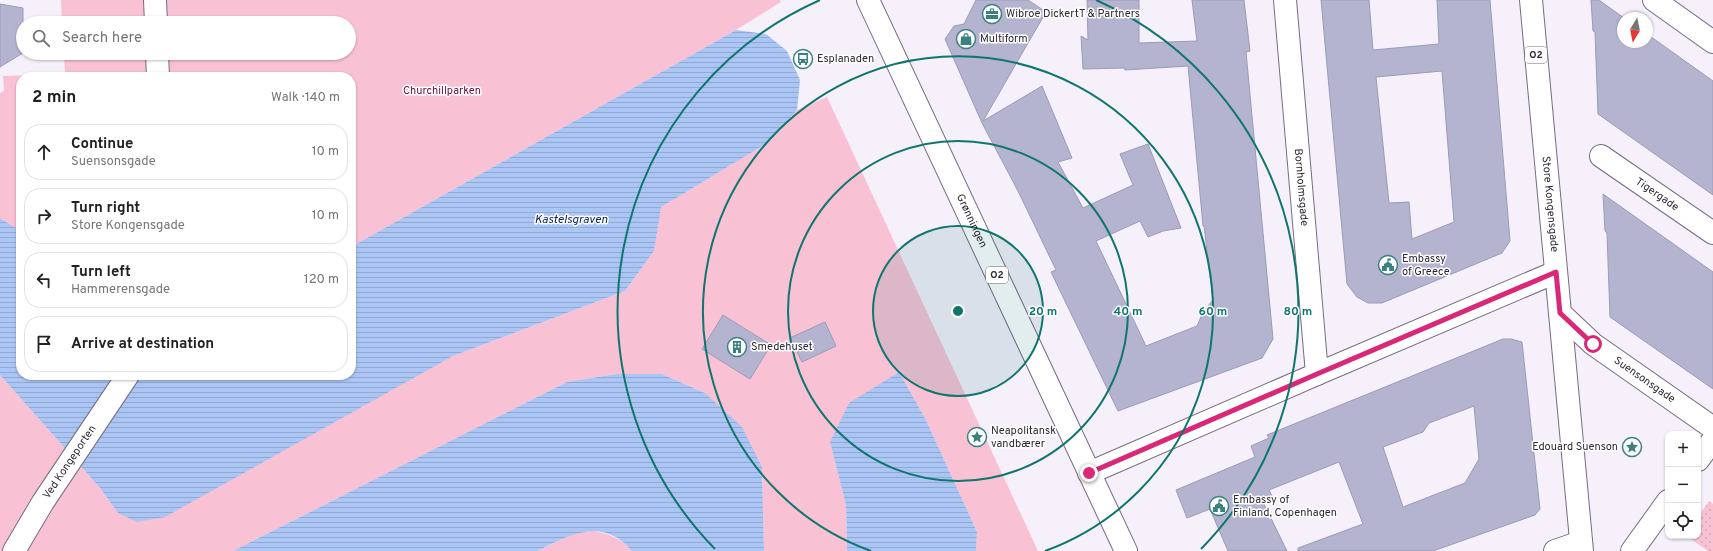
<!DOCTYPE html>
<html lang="en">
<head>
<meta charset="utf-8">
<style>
  body { margin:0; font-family:Overpass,sans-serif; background:#f6f6f6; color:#222 }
  .controls { position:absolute; right:12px; bottom:12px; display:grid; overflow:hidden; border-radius:8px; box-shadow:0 1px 3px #0004 }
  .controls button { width:36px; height:36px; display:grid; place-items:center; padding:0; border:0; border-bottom:1px solid #e0e0e0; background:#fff; color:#222; font:20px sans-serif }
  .compass { position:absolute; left:1617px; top:12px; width:36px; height:36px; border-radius:50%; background:#fff; box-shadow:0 1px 3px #0004; rotate:190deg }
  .stop { position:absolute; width:12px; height:12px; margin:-9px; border:3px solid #db2777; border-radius:50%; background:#fff }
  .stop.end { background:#db2777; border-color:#fff; box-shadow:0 1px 4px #0008 }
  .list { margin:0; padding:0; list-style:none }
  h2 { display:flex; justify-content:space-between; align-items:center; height:52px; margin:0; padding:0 16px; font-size:17px }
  h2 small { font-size:13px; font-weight:400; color:#767676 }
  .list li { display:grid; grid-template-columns:26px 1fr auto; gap:12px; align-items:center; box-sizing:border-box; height:56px; margin:0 8px 8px; padding:0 8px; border:1px solid #e0e0e0; border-radius:16px }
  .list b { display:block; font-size:15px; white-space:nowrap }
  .list p { margin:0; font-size:13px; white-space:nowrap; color:#767676 }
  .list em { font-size:13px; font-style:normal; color:#767676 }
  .icon { flex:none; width:22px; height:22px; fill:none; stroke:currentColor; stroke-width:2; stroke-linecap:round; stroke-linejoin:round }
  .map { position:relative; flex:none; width:1713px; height:551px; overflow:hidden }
  .search { position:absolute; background:#fff; box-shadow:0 1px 3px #0004; left:16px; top:16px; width:340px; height:44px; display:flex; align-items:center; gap:10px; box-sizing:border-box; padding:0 14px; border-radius:22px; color:#767676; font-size:15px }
  .panel { position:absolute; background:#fff; box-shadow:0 1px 3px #0004; left:16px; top:72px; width:340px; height:308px; border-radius:16px }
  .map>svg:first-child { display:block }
  .grass { fill:url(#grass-dots) }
  .park { fill:#f8c1d4 }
  .water { fill:url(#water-rules) }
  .building { fill:#b4b4d1; stroke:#9b9bb7; fill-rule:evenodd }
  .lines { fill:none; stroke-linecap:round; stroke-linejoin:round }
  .minor-casing { stroke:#786a83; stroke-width:24 }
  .major-casing { stroke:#786a83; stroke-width:24 }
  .minor { stroke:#fff; stroke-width:22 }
  .major { stroke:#fff; stroke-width:22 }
  .route { stroke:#db2777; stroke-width:5 }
  .ring { fill:none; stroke:#0f766e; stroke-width:2 }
  .labels { text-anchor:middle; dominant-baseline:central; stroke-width:3; stroke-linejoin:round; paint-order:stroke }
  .shield { fill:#fff; stroke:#6d6870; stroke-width:1 }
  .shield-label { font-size:10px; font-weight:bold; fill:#2e2832 }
  .poi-label { font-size:11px; fill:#2e2832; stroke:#fff; text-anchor:start }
  .park-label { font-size:11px; fill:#65113a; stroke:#fff }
  .street-label { font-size:11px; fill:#2e2832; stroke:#fff }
  .water-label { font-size:12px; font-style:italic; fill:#062365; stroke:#fff }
  .centre { fill:#0f766e; stroke:#fff; stroke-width:2 }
  .ring-label { font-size:12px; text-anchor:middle; font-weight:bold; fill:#0f766e; stroke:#fff; stroke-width:3; stroke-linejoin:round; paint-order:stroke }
</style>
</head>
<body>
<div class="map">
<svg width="1713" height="551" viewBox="0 0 1713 551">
  <defs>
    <pattern id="grass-dots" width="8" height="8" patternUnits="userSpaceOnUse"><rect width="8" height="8" fill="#f8c1d4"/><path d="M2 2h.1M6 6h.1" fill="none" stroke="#d5a6b6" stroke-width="1.8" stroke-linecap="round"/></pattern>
    <pattern id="water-rules" width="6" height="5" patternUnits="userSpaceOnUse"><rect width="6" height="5" fill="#abc5f5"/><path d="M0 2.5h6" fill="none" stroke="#93a9d2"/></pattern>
  </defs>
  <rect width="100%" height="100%" fill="#f6f0fb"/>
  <polygon class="grass" points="1709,501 1713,504 1713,551 1708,551 1687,536 1698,536 1698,517"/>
  <g class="park">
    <polygon points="61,0 780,0 781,2 736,30 351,247 351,77 21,77 21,231 0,218 0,93 4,91 3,76 65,74 64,53 349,53 349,23 62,23"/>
    <polygon points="827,97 1038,551 976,551 977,532 926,420 899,372 830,442 846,505 847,551 764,551 762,467 705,393 662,374 616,374 567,382 233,551 0,551 0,375 100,488 118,513 453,356 625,291 654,251 660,207 769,142 797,110"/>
    <path d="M593 531C609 534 621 538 632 551H537L575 533Z"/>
  </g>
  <g class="water">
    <polygon points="736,30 766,34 787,51 800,80 797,110 769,142 661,207 654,251 625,291 453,356 165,517 137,522 118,513 100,488 0,375 0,218 21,231 21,375 351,375 351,247"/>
    <polygon points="899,372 926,420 977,532 976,551 847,551 846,505 830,442 849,403"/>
    <path d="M616 374H662L705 393 742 427 762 467 764 551H632C602 516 570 535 537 551H233L567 382Z"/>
  </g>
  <g class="building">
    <polygon points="976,0 1028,0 1046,12 983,121 1042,86 1072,158 1058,162 1083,208 1133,185 1120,154 1148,144 1181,228 1163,231 1148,237 1140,221 1096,241 1146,346 1197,326 1203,312 1213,300 1204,226 1203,226 1188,66 1125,70 1124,68 1083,69 1081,36 1088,40 1087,0 1139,0 1139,43 1197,41 1192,0 1244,0 1250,51 1246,52 1273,339 1262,358 1118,411 1051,272 1056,270 1018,191 982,123 945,39 954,26 964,24"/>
    <path d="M1321 0H1369L1373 50 1439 44 1437 0H1490L1510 241 1502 253 1382 303H1368L1357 297 1347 284ZM1442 71 1454 222 1412 239 1409 202 1389 203 1376 77Z"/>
    <polygon points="1591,0 1599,0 1624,18 1623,42 1647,42 1647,34 1713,81 1713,195 1598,114 1595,32 1593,31"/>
    <polygon points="0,4 23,8 23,53 0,67"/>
    <polygon points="1603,194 1713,272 1713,389 1610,317 1607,233 1605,231"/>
    <polygon points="723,315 771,345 750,379 702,349"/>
    <polygon points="825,322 836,346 802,362 790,338"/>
    <path d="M1503 339H1511L1522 342 1540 509 1535 515 1433 551H1298V548L1363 524 1339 462 1269 490 1272 496 1262 500 1287 551H1228L1210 509 1187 518 1176 490 1255 457 1251 446 1269 438 1267 435ZM1474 406 1479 459 1465 483 1403 507 1383 447 1423 432 1429 423Z"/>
  </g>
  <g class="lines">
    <defs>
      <g id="minor">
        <polyline points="155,0 156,23"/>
        <path id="s1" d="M1285 0 1317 374"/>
        <polyline points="1654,0 1713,42"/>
        <polyline points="157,53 158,77"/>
        <path id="s2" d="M1601 156 1713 233"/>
        <path id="s3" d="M1560 313 1593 344 1713 428"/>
        <polyline points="1698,460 1713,440"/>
        <polyline points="1089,473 1317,374 1556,272"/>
        <path id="s4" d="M14 551 43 502 128 375"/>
        <polyline points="1555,551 1581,542"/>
        <polyline points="1632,551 1668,501"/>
      </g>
      <g id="major">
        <path id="s5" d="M868 0 1126 551"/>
        <path id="s6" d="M1531 0 1582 551"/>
      </g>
    </defs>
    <use href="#minor" class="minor-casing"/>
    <use href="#major" class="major-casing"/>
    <use href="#minor" class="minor"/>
    <use href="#major" class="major"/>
  </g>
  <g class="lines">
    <polyline class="route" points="1089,473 1317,374 1556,272 1560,313 1593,344"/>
  </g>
  <circle cx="958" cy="311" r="85" fill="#0f766e" fill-opacity=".12"/>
  <g class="ring">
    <circle cx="958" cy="311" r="85"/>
    <circle cx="958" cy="311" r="170"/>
    <path d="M871 551A255 255 0 1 1 1045 551"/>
    <path d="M715 549A340 340 0 0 1 820 0M1096 0A340 340 0 0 1 1201 549"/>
  </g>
  <defs>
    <symbol id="office-ring" viewBox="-11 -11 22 22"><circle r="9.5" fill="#fff" stroke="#3a8280" stroke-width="1.5"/><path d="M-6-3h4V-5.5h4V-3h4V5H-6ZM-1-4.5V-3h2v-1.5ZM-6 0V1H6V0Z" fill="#3a8280"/></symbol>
    <symbol id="shop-ring" viewBox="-11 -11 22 22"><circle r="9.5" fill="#fff" stroke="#3a8280" stroke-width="1.5"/><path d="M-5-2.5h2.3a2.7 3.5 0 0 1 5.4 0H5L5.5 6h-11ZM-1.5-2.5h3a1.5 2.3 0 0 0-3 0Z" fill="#3a8280"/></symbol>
    <symbol id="bus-ring" viewBox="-11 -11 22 22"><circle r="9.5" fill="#fff" stroke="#3a8280" stroke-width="1.5"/><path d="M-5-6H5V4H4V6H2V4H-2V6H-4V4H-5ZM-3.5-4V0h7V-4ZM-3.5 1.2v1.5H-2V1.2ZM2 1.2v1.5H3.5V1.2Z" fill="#3a8280"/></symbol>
    <symbol id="civic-ring" viewBox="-11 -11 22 22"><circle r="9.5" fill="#fff" stroke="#3a8280" stroke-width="1.5"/><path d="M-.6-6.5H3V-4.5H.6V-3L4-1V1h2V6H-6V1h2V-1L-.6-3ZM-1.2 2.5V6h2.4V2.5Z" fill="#3a8280"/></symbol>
    <symbol id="building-ring" viewBox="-11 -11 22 22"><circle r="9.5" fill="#fff" stroke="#3a8280" stroke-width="1.5"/><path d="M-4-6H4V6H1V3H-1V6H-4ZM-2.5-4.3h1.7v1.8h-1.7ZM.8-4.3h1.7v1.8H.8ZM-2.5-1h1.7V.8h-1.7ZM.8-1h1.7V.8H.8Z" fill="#3a8280"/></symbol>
    <symbol id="sight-ring" viewBox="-11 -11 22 22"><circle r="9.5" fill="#fff" stroke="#3a8280" stroke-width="1.5"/><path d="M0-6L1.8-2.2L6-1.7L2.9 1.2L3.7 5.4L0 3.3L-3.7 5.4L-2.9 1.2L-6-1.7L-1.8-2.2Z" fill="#3a8280"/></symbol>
  </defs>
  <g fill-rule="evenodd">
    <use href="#office-ring" x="981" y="3" width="22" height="22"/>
    <use href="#shop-ring" x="955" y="28" width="22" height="22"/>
    <use href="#bus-ring" x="792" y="48" width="22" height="22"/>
    <use href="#civic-ring" x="1377" y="254" width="22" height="22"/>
    <use href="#building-ring" x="726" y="336" width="22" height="22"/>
    <use href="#sight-ring" x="966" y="426" width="22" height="22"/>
    <use href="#sight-ring" x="1621" y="436" width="22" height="22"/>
    <use href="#civic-ring" x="1208" y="495" width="22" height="22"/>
  </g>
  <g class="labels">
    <g class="shield">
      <rect x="1525" y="47" width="22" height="16" rx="3"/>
      <rect x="986" y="267" width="22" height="16" rx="3"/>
    </g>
    <g class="shield-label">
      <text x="1536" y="55">O2</text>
      <text x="997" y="275">O2</text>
    </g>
    <g class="poi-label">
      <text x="1006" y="14">Wibroe DickertT &amp; Partners</text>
      <text x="980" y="39">Multiform</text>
      <text x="817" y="59">Esplanaden</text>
      <text x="1402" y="259">Embassy<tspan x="1402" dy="13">of Greece</tspan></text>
      <text x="751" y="347">Smedehuset</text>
      <text x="991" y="431">Neapolitansk<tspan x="991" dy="13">vandbærer</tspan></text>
      <text x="1618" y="447" text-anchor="end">Edouard Suenson</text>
      <text x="1233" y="500">Embassy of<tspan x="1233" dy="13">Finland, Copenhagen</tspan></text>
    </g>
    <g class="park-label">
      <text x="442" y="91">Churchillparken</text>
    </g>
    <g class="street-label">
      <text stroke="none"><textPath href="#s1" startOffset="188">Bornholmsgade</textPath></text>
      <text stroke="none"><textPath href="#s2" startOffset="68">Tigergade</textPath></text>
      <text stroke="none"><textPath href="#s6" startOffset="205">Store Kongensgade</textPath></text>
      <text stroke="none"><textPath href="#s5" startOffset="244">Grønningen</textPath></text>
      <text stroke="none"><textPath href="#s3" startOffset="108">Suensonsgade</textPath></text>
      <text stroke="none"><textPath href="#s4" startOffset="105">Ved Kongeporten</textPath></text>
    </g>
    <g class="water-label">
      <text x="571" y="220">Kastelsgraven</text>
    </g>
  </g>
  <circle cx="958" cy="311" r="6" class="centre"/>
  <g class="ring-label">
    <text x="1043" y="315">20 m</text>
    <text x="1128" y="315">40 m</text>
    <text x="1213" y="315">60 m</text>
    <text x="1298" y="315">80 m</text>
  </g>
</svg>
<div class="controls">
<button>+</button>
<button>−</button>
<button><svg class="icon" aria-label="locate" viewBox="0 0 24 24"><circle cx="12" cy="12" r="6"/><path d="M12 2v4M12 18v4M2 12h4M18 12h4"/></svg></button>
</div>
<svg class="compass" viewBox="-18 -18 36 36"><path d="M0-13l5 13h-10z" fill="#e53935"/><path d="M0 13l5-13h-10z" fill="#767676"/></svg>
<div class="stop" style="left:1593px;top:344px"></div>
<div class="stop end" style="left:1089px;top:473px"></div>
<div class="search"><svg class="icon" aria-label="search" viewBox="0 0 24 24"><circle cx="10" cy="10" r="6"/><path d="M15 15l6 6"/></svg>Search here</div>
<section class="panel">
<h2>2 min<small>Walk · 140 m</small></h2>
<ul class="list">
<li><svg class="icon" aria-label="ahead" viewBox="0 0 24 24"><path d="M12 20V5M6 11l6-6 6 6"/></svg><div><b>Continue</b><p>Suensonsgade</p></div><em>10 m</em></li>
<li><svg class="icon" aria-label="right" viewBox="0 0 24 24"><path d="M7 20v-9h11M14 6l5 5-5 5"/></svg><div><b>Turn right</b><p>Store Kongensgade</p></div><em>10 m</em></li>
<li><svg class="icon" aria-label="left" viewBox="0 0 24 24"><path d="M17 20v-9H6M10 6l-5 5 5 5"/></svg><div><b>Turn left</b><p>Hammerensgade</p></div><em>120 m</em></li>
<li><svg class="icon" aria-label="arrive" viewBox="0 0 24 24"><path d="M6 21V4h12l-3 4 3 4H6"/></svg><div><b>Arrive at destination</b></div></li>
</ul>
</section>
</div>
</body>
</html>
